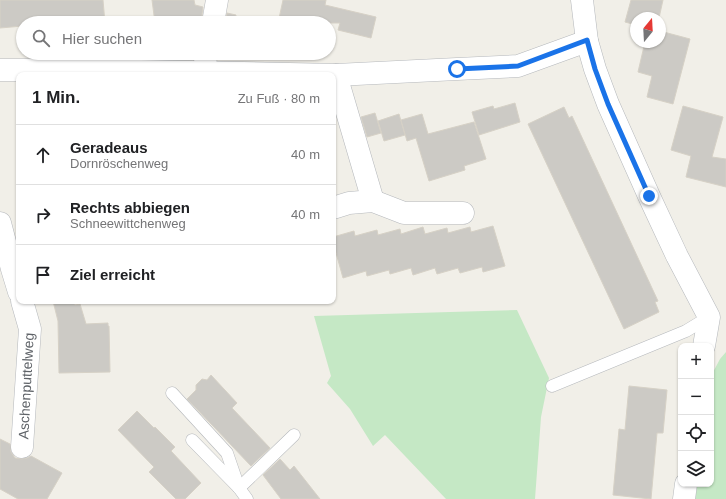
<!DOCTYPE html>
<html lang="de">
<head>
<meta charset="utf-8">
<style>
  body { margin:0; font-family:Helvetica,sans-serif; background:#f2f2f2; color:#202124 }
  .controls { position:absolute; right:12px; bottom:12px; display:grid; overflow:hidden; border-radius:8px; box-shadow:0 1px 3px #0004 }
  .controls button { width:36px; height:36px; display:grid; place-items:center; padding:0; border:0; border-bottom:1px solid #e0e0e0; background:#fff; color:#202124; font:20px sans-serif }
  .compass { position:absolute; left:630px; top:12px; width:36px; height:36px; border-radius:50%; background:#fff; box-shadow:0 1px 3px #0004; rotate:18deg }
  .stop { position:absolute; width:12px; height:12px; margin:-9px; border:3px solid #1a73e8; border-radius:50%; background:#fff }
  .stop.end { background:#1a73e8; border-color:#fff; box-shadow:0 1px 4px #0008 }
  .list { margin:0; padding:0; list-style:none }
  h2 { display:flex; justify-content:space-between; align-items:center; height:52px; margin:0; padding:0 16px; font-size:17px }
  h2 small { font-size:13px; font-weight:400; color:#757577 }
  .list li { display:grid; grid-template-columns:26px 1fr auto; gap:12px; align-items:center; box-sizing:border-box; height:60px; padding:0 16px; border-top:1px solid #e0e0e0 }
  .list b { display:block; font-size:15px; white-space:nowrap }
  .list p { margin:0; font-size:13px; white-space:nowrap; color:#757577 }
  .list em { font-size:13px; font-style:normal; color:#757577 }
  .icon { flex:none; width:22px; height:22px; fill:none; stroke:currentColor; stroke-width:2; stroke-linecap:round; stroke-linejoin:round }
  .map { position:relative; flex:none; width:726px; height:499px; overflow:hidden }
  .search { position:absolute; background:#fff; box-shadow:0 1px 3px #0004; left:16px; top:16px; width:320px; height:44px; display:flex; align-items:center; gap:10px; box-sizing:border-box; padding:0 14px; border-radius:22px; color:#757577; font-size:15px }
  .panel { position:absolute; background:#fff; box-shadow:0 1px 3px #0004; left:16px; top:72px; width:320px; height:232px; border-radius:8px }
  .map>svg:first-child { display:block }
  .green { fill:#c5e8c5 }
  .building { fill:#cccac5; stroke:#d6d1c6 }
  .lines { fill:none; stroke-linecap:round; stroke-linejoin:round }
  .service-casing { stroke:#b5b8bc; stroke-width:13 }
  .minor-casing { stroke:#b5b8bc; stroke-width:23 }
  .service { stroke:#fff; stroke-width:12 }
  .minor { stroke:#fff; stroke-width:22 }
  .route { stroke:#1a73e8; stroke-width:5 }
  .labels { text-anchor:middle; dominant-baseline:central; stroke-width:3; stroke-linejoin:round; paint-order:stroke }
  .street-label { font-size:14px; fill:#5f6368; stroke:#fff }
</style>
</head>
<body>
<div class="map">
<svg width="726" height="499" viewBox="0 0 726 499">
  <rect width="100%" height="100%" fill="#f1efe8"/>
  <g class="green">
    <polygon points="517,310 549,378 541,417 535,499 446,499 385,435 373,446 350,409 327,383 331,376 314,316"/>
    <polygon points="726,352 726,499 692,499 694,484 711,484 711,376 720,359"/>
  </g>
  <g class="building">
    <polygon points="0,0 103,0 105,23 23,23 23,26 0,28"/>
    <polygon points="152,0 194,0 195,5 203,7 201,23 155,23"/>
    <polygon points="283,0 326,0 325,5 376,17 371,38 338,30 340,23 278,23"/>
    <polygon points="631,0 663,0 659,18 636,18 636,25 625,22"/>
    <polygon points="227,13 236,15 235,23 226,23"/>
    <polygon points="660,31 690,39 673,104 647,97 652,76 638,72 645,42 660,42"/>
    <polygon points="515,103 520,122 479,135 472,112 493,106 494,109"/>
    <polygon points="683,106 723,117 712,157 726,159 726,187 686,177 691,156 671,150"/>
    <polygon points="564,107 569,118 572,116 658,301 655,302 659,312 624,329 528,124"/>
    <polygon points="375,113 381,133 367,137 361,117"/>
    <polygon points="399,114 405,135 384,141 378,121"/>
    <polygon points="422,114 428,134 474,122 486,159 464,166 465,170 429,181 416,138 407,141 401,120"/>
    <polygon points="493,226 505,266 483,272 482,267 460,273 458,268 437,274 435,268 413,275 411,268 390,274 389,270 367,276 366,271 343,278 333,242 333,237 354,231 355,236 377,230 378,235 400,229 401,234 423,227 425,234 447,228 448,233 470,227 471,232"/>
    <polygon points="53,301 74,301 75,305 80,304 86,324 108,323 108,326 109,326 110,372 59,373 58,321"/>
    <polygon points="211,375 237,403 232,408 270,448 251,466 213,426 187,399 196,390 196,385 202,379 207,380"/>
    <polygon points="629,386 667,390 663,433 657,433 651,499 613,495 619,429 625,430"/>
    <polygon points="137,411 154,428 155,427 175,447 171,451 201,483 185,499 176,499 149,472 154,467 118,430"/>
    <polygon points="0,439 10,444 11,452 15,458 22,459 27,458 31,456 62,473 47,499 18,499 0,489"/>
    <polygon points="280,459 290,470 294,466 320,499 281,499 263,475"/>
  </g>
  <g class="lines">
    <defs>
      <g id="service">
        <polyline points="552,386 686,331 709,317"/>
        <polyline points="172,393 227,453 239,488"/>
        <polyline points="192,440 239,488 247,499"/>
        <polyline points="239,488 294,435"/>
      </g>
      <g id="minor">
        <polyline points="582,0 587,41 595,69 608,104 649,196 677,256 709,317 704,346"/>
        <polyline points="213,23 217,0"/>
        <polyline points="0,70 90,70 336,75 457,69 518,66 587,41"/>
        <polyline points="203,72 207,53"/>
        <polyline points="336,75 373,201"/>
        <polyline points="333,208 349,203 373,201 404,213 463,213"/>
        <polyline points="0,223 12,269 19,292"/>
        <polyline points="22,301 30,329 22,447"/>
        <polyline points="684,499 686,484"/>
      </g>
    </defs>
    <use href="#service" class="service-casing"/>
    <use href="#minor" class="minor-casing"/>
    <use href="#service" class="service"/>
    <use href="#minor" class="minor"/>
  </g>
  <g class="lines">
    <polyline class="route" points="457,69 518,66 587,40 595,69 608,104 649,196"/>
  </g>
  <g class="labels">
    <g class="street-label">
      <text transform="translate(26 386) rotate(-87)">Aschenputtelweg</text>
    </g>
  </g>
</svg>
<div class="controls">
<button>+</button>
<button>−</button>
<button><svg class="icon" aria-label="locate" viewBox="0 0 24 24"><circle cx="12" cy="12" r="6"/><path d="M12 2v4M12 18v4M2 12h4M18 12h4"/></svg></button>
<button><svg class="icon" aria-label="layers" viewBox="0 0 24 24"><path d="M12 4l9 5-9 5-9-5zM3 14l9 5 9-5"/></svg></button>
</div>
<svg class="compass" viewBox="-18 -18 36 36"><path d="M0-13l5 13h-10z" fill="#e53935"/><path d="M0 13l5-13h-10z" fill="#757577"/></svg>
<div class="stop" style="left:457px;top:69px"></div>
<div class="stop end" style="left:649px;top:196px"></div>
<div class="search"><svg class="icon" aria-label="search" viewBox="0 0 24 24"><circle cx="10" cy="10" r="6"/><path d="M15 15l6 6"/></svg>Hier suchen</div>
<section class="panel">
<h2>1 Min.<small>Zu Fuß · 80 m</small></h2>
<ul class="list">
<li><svg class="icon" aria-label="ahead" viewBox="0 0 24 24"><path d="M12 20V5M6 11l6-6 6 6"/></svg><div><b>Geradeaus</b><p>Dornröschenweg</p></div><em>40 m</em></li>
<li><svg class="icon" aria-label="right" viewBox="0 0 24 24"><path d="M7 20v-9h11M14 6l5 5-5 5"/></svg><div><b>Rechts abbiegen</b><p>Schneewittchenweg</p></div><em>40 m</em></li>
<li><svg class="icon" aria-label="arrive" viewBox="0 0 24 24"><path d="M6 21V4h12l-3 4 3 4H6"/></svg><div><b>Ziel erreicht</b></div></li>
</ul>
</section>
</div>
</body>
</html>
